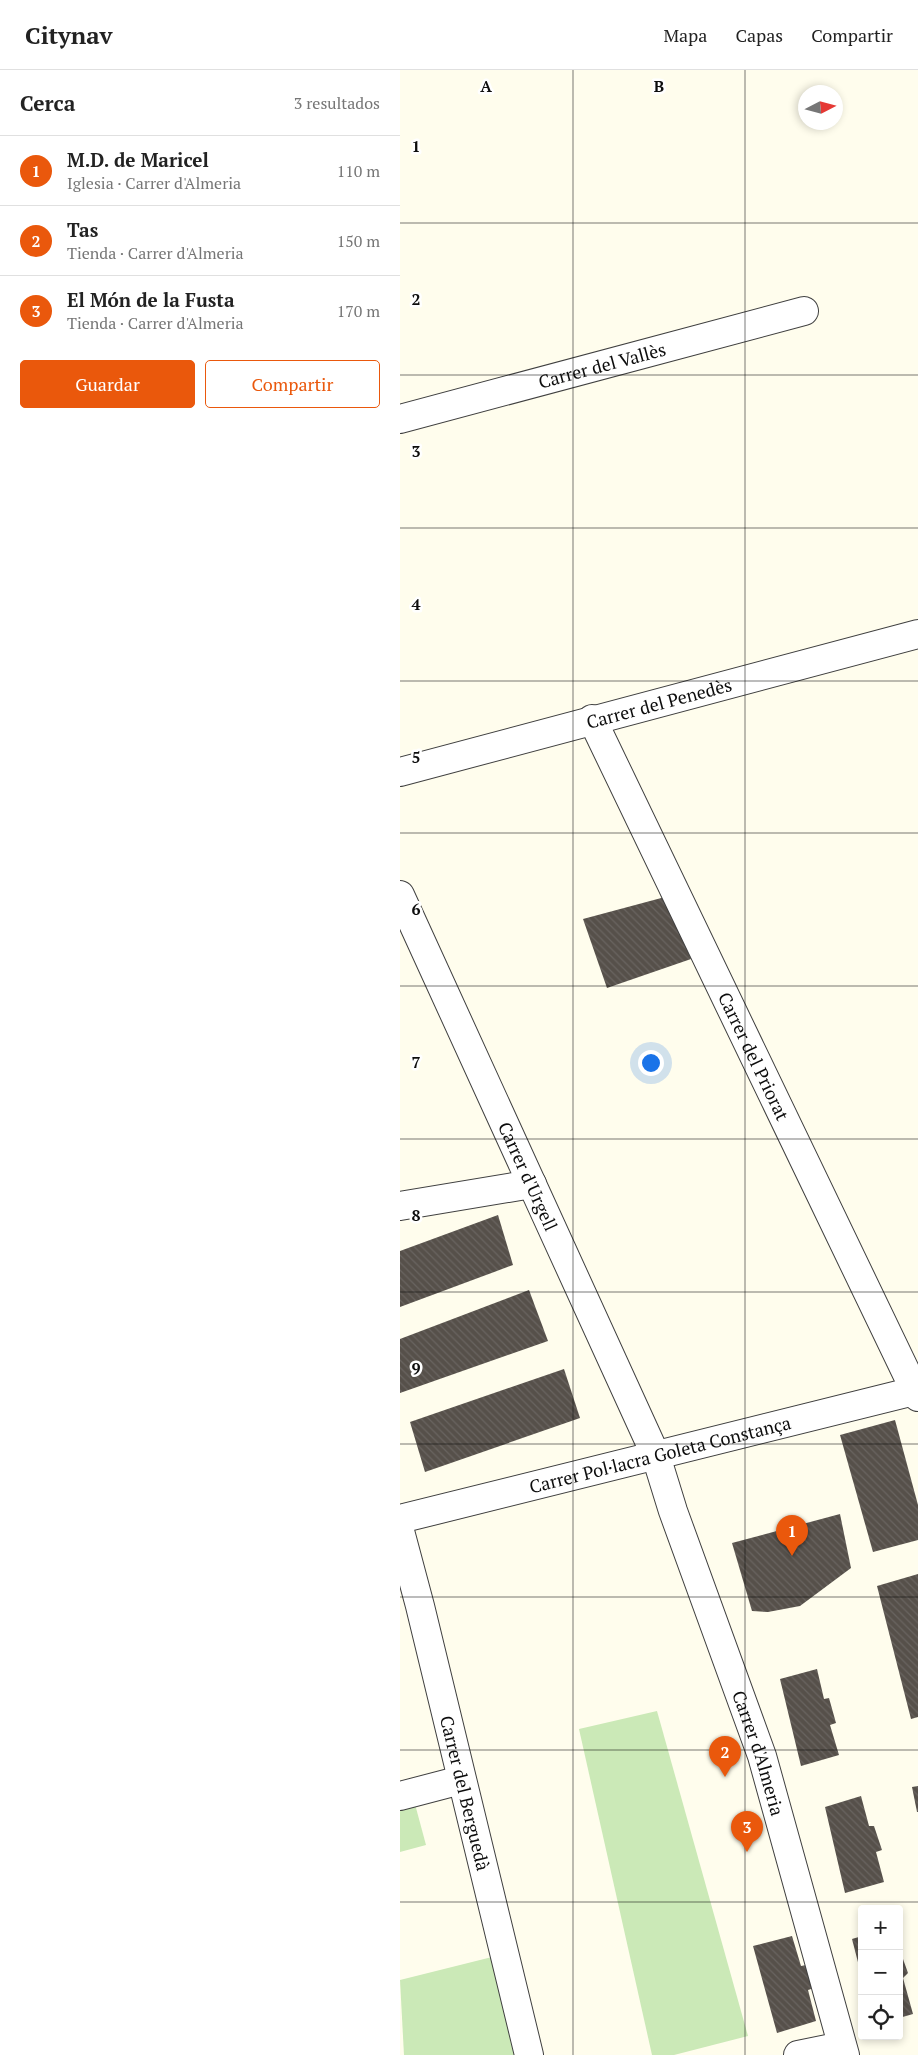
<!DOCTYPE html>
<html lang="es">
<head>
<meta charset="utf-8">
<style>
  body { margin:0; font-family:"PT Serif",serif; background:#f2f2f2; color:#222 }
  .controls { position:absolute; right:15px; bottom:15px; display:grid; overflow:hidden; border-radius:5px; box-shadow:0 2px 8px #0003 }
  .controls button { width:45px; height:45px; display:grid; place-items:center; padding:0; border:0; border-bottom:1px solid #e0e0e0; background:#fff; color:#222; font:25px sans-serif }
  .compass { position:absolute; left:398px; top:15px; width:45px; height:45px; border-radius:50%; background:#fff; box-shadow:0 2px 8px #0003; rotate:84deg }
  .you { position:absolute; left:250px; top:992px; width:18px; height:18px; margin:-12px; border:4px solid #fff; border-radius:50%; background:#1a73e8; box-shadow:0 0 0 8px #1a73e833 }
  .badge { display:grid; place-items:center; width:32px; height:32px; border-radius:50%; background:#ea580c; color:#fff; font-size:16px; font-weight:700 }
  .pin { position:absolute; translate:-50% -41px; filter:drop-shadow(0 1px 2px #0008) }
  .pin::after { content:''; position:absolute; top:26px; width:18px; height:15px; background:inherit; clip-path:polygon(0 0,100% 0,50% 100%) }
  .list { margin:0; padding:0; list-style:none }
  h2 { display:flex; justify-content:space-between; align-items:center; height:65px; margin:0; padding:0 20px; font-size:21px }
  h2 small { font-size:16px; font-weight:400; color:#767676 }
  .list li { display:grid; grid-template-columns:32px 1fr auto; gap:15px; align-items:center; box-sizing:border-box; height:70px; padding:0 20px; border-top:1px solid #e0e0e0 }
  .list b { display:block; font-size:19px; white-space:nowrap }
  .list p { margin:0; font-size:16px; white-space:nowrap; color:#767676 }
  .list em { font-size:16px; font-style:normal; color:#767676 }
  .actions { display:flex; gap:10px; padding:15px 20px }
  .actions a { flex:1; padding:11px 0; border:1px solid #ea580c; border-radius:5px; text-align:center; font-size:18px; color:#ea580c }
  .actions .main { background:#ea580c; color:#fff }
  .icon { flex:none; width:28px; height:28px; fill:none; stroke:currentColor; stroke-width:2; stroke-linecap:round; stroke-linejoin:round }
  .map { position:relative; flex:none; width:518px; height:1985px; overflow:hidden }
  header { display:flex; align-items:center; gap:30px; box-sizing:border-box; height:70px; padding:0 25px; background:#fff; border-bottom:1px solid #e0e0e0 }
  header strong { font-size:24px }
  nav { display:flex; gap:28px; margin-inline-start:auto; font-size:18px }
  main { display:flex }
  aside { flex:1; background:#fff }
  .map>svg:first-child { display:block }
  .grass { fill:#cbe9b7 }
  .building { fill:url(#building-back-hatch) }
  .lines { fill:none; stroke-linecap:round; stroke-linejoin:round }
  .minor-casing { stroke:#404040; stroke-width:30 }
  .minor { stroke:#fff; stroke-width:28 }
  .grid { fill:none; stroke:#0d0d0d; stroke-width:1; stroke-opacity:0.55 }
  .labels { text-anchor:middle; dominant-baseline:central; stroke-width:5; stroke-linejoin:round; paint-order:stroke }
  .street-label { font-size:18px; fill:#0d0d0d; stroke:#fff }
  .grid-label { font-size:16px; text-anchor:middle; font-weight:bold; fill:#0d0d0d; stroke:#fff; stroke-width:5; stroke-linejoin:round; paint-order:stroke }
</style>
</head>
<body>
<header>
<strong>Citynav</strong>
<nav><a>Mapa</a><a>Capas</a><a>Compartir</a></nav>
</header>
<main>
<aside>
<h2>Cerca<small>3 resultados</small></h2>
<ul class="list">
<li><span class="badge">1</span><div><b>M.D. de Maricel</b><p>Iglesia · Carrer d'Almeria</p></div><em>110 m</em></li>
<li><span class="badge">2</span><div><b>Tas</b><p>Tienda · Carrer d'Almeria</p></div><em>150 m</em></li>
<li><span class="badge">3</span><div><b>El Món de la Fusta</b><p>Tienda · Carrer d'Almeria</p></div><em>170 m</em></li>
</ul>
<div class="actions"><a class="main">Guardar</a><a>Compartir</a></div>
</aside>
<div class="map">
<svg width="518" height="1985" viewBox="0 0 518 1985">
  <defs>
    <pattern id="building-back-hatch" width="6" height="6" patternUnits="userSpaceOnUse" patternTransform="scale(1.25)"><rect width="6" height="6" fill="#56504a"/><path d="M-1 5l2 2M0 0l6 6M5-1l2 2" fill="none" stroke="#696460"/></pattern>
  </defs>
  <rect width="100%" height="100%" fill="#fffded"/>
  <g class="grass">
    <polygon points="257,1641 348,1966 274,1985 252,1985 179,1659"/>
    <polygon points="12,1723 26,1775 0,1782 0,1726"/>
    <polygon points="100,1885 123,1985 4,1985 0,1910"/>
  </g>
  <g class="building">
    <polygon points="265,827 291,889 207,918 183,849"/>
    <polygon points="98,1145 113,1195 0,1237 0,1181"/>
    <polygon points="129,1220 148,1271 0,1323 0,1269"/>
    <polygon points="164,1299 180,1348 25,1402 10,1352"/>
    <polygon points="495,1350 518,1435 518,1470 473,1482 440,1365"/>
    <polygon points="440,1444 451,1498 400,1536 368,1542 352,1541 332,1473"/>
    <polygon points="518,1504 518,1647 511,1649 477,1516"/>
    <polygon points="417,1599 424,1629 429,1628 436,1653 430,1655 439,1685 401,1696 380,1609"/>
    <polygon points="518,1716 518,1742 517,1742 512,1717"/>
    <polygon points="461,1726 469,1756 474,1756 482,1780 476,1782 484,1812 445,1823 425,1737"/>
    <polygon points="392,1866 401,1896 406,1895 414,1918 408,1920 416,1951 377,1963 353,1876"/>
    <polygon points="462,1866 462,1904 461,1904 452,1869"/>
    <polygon points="499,1889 503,1889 508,1903 503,1908 513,1944 499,1948"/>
  </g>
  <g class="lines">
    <defs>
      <g id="minor">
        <path id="s1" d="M0 349 404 241"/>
        <path id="s2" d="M192 649 518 1327"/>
        <path id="s3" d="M0 702 518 564"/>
        <path id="s4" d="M0 825 256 1386 273 1441 362 1686 445 1985"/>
        <polyline points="0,1136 132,1114"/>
        <path id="s5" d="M0 1449 518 1320"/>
        <path id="s6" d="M0 1461 20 1536 129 1985"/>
        <polyline points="0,1726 61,1710"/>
        <polyline points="398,1985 442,1976"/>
      </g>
    </defs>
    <use href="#minor" class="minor-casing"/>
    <use href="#minor" class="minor"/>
  </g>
  <path class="grid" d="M173 0V1985M345 0V1985M0 153H518M0 305H518M0 458H518M0 611H518M0 763H518M0 916H518M0 1069H518M0 1222H518M0 1374H518M0 1527H518M0 1680H518M0 1832H518"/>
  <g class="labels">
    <g class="street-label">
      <text stroke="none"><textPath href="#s1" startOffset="209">Carrer del Vallès</textPath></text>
      <text stroke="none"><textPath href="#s3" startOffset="268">Carrer del Penedès</textPath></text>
      <text stroke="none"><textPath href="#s2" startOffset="374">Carrer del Priorat</textPath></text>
      <text stroke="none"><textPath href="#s4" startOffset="309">Carrer d'Urgell</textPath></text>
      <text stroke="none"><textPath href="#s5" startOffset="268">Carrer Pol·lacra Goleta Constança</textPath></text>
      <text stroke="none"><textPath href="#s4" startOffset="931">Carrer d'Almeria</textPath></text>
      <text stroke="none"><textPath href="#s6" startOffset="270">Carrer del Berguedà</textPath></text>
    </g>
  </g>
  <g class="grid-label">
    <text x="86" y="22">A</text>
    <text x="259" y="22">B</text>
    <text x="16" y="82">1</text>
    <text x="16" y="235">2</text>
    <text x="16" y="387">3</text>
    <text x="16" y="540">4</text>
    <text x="16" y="693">5</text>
    <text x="16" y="845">6</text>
    <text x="16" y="998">7</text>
    <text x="16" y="1151">8</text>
    <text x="16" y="1304">9</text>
  </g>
</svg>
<div class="controls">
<button>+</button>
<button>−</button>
<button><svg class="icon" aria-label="locate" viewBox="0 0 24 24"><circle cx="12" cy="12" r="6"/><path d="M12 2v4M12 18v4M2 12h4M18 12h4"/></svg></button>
</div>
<svg class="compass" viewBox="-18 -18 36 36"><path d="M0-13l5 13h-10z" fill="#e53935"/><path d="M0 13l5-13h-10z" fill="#767676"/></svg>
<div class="you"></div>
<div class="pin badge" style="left:392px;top:1486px">1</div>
<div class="pin badge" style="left:325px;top:1707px">2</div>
<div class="pin badge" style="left:347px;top:1782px">3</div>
</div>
</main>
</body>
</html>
